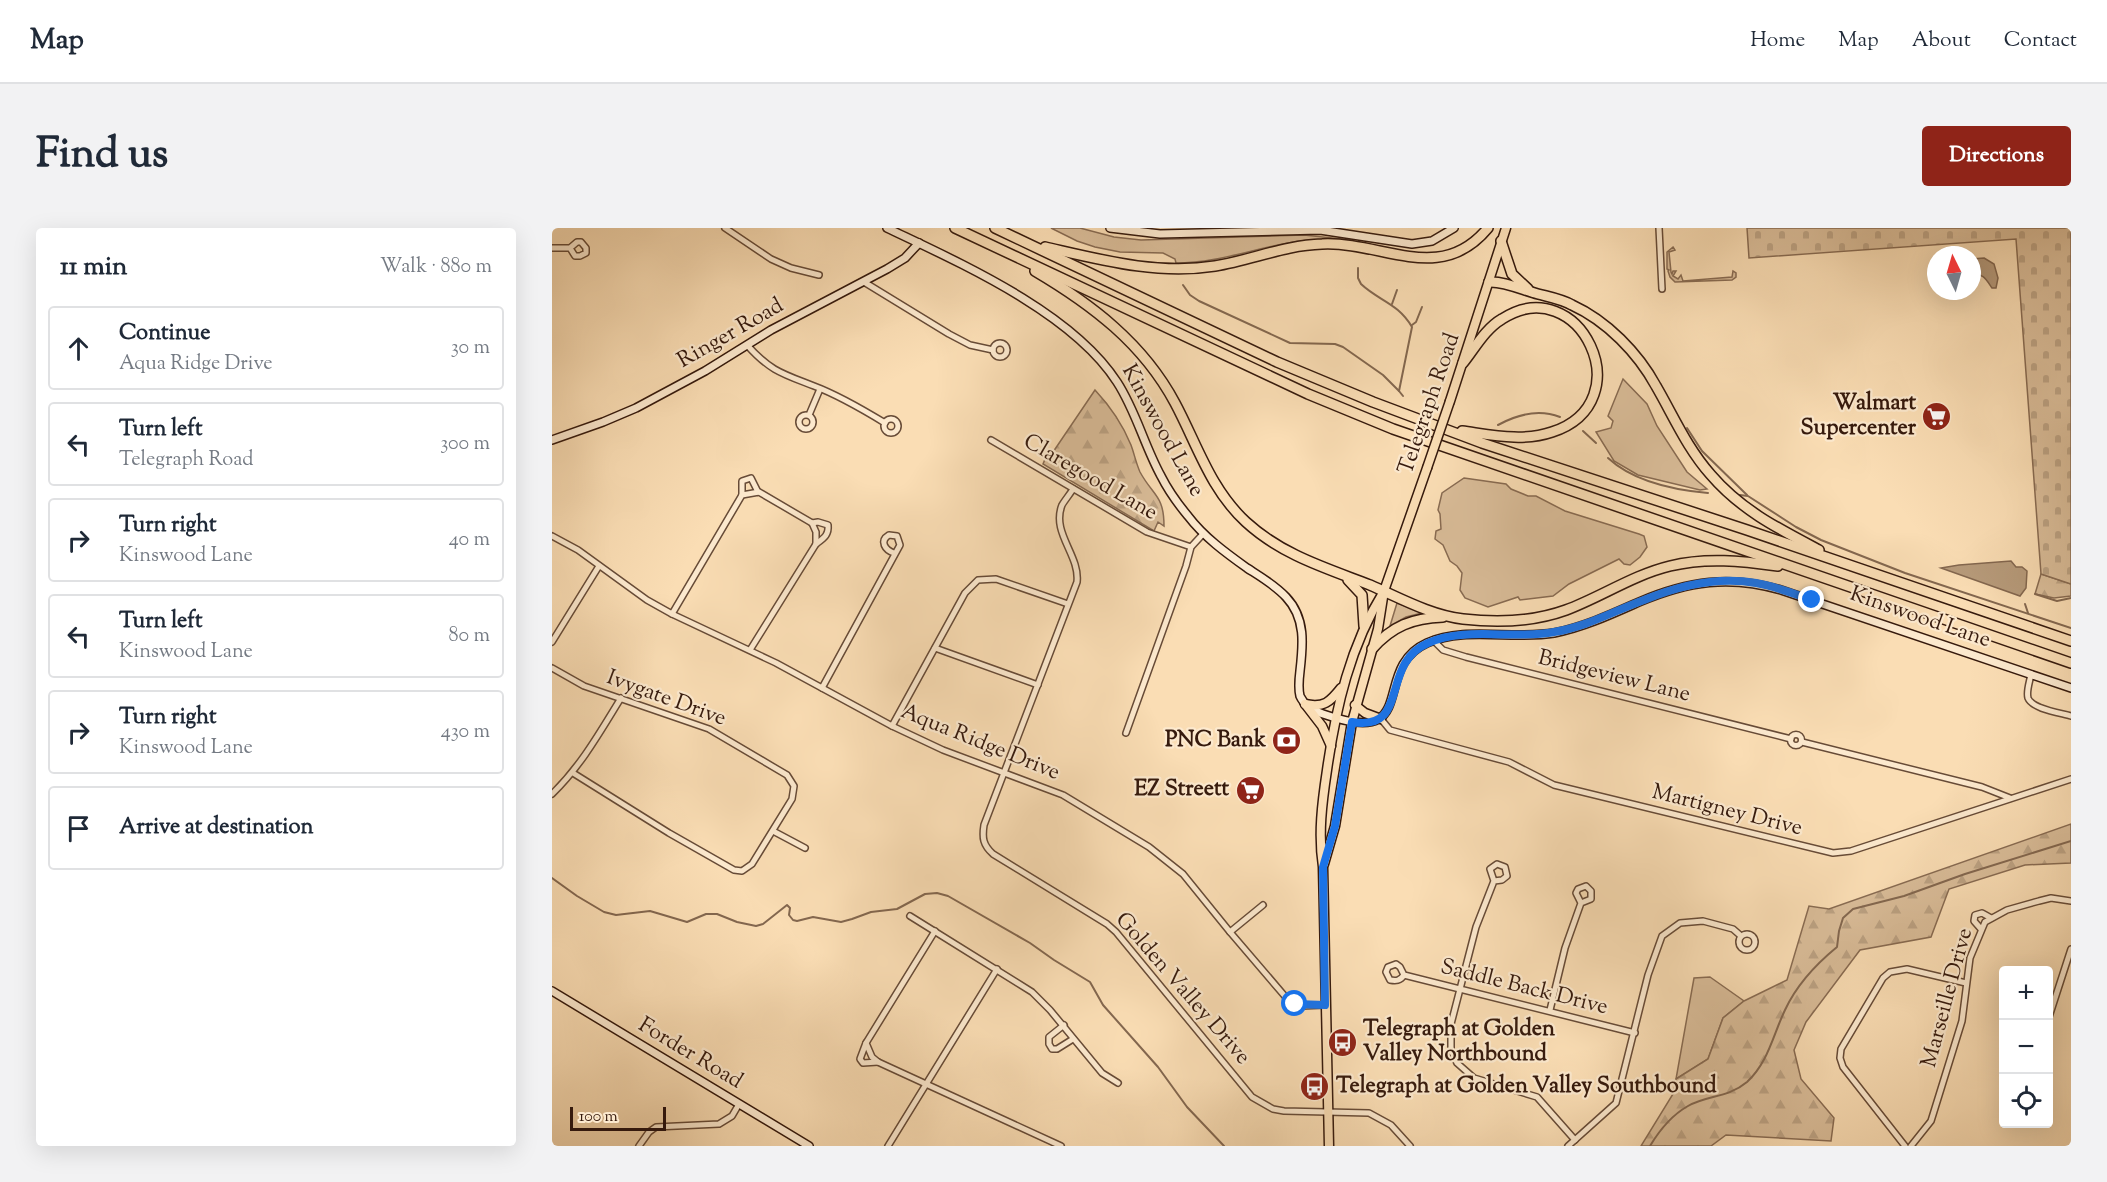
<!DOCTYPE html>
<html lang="en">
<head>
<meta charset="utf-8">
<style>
  body { margin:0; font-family:"Sorts Mill Goudy",serif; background:#f2f2f3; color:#1f2937 }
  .controls { position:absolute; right:18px; bottom:18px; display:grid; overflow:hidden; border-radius:6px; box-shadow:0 6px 24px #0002 }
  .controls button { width:54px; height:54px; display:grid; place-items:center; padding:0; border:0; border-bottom:2px solid #e0e1e3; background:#fff; color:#1f2937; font:30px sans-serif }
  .compass { position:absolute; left:1375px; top:18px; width:54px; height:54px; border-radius:50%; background:#fff; box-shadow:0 6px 24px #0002; rotate:355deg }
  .scale { position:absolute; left:18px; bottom:15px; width:96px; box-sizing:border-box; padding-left:6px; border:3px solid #361a0d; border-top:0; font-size:16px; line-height:21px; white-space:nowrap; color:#361a0d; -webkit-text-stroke:4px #fce9ce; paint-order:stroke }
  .stop { position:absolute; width:18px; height:18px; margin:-14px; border:4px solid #1a73e8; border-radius:50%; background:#fff }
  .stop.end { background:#1a73e8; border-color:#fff; box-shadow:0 2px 6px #0008 }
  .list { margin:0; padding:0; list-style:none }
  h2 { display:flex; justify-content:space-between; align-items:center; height:78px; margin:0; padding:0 24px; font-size:26px }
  h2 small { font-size:20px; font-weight:400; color:#747a83 }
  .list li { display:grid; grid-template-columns:39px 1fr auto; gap:18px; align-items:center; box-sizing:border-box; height:84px; margin:0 12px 12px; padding:0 12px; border:2px solid #e0e1e3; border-radius:6px }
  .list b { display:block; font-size:22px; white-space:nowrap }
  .list p { margin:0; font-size:20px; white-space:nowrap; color:#747a83 }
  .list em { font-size:20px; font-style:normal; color:#747a83 }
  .icon { flex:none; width:33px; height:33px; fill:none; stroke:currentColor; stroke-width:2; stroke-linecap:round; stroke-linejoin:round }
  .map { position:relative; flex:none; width:1519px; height:918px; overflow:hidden; border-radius:6px }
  header { display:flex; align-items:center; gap:36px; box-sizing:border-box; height:84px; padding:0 30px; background:#fff; border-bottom:2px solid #e0e1e3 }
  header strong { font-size:28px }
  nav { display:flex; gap:33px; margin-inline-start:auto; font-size:21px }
  .intro { display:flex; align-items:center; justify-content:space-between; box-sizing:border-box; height:144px; padding:0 36px }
  h1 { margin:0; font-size:42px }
  .button { padding:15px 27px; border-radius:6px; background:#8f2418; color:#fff; font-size:21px; font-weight:700 }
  main { display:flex; gap:36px; padding:0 36px }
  aside { flex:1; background:#fff; border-radius:6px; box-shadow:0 6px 24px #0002 }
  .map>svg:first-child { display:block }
  .green { fill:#d9bc98; stroke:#886b52; stroke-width:1.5 }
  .forest { fill:url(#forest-firs); stroke:#886b52; stroke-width:1.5 }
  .cemetery { fill:url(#cemetery-stones); stroke:#886b52; stroke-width:1.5 }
  .water { fill:#b79b7b; stroke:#83674f; stroke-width:1.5 }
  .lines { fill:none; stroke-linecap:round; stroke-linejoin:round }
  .stream { stroke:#83674f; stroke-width:2 }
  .street-casing { stroke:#674b37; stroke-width:8 }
  .secondary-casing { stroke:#361a0d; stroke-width:10 }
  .primary-casing { stroke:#361a0d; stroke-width:11 }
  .highway-casing { stroke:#361a0d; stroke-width:12 }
  .street { stroke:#fce9ce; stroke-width:5 }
  .secondary { stroke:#fce9ce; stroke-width:7 }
  .primary { stroke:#faddb4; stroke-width:8 }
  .highway { stroke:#faddb4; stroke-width:9 }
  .primary-bridge-casing { stroke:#361a0d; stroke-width:11; stroke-linecap:butt }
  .primary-bridge { stroke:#faddb4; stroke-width:8 }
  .route { stroke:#1a73e8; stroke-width:8 }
  .labels { text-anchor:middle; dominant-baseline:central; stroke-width:4.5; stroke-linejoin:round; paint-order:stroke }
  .street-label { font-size:22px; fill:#361a0d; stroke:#fce9ce }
  .poi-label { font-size:22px; font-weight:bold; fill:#361a0d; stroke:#fce9ce; text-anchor:end }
</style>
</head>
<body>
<header>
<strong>Map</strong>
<nav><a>Home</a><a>Map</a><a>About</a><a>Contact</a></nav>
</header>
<div class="intro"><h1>Find us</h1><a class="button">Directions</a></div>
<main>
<aside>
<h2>11 min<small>Walk · 880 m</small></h2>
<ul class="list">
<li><svg class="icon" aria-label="ahead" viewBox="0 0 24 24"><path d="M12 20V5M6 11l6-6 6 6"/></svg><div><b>Continue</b><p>Aqua Ridge Drive</p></div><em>30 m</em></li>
<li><svg class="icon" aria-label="left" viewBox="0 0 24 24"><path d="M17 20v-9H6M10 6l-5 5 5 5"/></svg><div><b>Turn left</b><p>Telegraph Road</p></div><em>300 m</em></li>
<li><svg class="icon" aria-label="right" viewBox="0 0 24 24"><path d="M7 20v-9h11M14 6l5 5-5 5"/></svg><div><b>Turn right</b><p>Kinswood Lane</p></div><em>40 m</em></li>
<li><svg class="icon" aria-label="left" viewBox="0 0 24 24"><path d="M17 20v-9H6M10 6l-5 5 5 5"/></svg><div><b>Turn left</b><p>Kinswood Lane</p></div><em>80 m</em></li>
<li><svg class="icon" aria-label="right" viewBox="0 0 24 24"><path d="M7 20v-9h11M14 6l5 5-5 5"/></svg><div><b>Turn right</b><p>Kinswood Lane</p></div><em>430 m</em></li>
<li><svg class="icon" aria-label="arrive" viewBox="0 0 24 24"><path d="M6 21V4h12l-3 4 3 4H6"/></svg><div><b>Arrive at destination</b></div></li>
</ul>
</aside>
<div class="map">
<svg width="1519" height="918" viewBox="0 0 1519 918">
  <defs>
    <pattern id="forest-firs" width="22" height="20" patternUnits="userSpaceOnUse" patternTransform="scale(1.5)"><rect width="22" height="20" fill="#d9bc98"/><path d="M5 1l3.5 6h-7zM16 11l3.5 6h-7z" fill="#bba182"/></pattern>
    <pattern id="cemetery-stones" width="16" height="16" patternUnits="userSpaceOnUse" patternTransform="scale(1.5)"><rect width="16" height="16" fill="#d9bc98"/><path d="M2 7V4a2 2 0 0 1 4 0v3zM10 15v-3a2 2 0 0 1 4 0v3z" fill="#bba182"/></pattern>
  </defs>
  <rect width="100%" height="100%" fill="#faddb4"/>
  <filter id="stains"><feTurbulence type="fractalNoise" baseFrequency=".00333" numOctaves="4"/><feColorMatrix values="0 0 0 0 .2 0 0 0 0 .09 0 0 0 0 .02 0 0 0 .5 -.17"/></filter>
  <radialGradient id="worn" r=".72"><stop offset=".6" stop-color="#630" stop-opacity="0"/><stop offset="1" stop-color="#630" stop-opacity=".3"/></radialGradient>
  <g class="green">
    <path d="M499 0H528L562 9 589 12 752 7 799 12C782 12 765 10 748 13 706 19 667 35 624 35L623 31 611 25 568 24 543 19 525 13Z"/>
    <polygon points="1121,19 1123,22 1117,24 1119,44 1120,46 1121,43 1124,43 1121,48 1126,51 1129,47 1131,53 1180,49 1181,43 1184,45 1184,49 1180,52 1123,54 1118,49 1116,43 1117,42 1115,41 1115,24"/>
    <polygon points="1071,151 1095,176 1105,198 1135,244 1155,261 1148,262 1086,247 1062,233 1044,204 1059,200 1061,193 1056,188"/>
    <polygon points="912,250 954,256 959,261 976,268 984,268 1013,283 1087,306 1092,308 1095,319 1088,329 1078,337 1072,336 1067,331 1017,356 1001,368 968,372 966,369 936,379 913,370 908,362 910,345 905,338 898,333 891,317 883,311 884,303 889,301 888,286 886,282 890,265"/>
    <polygon points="845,375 870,384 870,385 854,389 838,398"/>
    <polygon points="1158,749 1192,773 1171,790 1156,831 1124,851 1142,750"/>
  </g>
  <g class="forest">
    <path d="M543 162C558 178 570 195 579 217 582 225 584 235 588 244 601 268 612 267 612 298L606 294 602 303 491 236 494 229 497 230Z"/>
    <polygon points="1489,346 1519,356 1519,368 1502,370 1483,366"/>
    <polygon points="1519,596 1519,635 1473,637 1397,661 1379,709 1308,722 1254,794 1242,822 1249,851 1282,890 1279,913 1174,907 1159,918 1089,918 1121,866 1124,851 1156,831 1171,790 1192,773 1235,752 1257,678 1277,681"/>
  </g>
  <polygon class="cemetery" points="1195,0 1519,0 1519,356 1489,346 1464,11 1197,30"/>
  <g class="water">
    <path d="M1432 30 1442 36 1446 50 1444 60H1440C1435 53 1431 44 1420 47V31Z"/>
    <polygon points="1459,333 1464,339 1470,339 1475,343 1474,360 1468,368 1389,340 1407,337"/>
  </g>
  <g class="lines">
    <g class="stream">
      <path d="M806 40V50L809 56C827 73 846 75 860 99L847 163 851 168"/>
      <polyline points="631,57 638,67 647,73 738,115 783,116 791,119 831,147 847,163"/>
      <polyline points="840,76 845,62"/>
      <polyline points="860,97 864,94 870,79"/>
      <path d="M946 197C966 186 987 181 1008 189"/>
      <polyline points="1135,200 1150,223 1195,267"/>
      <polyline points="1031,203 1044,215"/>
      <path d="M1056 230C1082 254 1122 262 1156 265"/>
      <polyline points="1188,267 1196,268 1244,299 1269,312 1353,345 1519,400"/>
      <polyline points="1483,366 1505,373 1519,370"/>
      <polyline points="1473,376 1476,385"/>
      <polyline points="0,650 25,668 52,684 64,687 98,683 135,694 154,686 165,686 185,694 204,698 211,696 235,677 238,680 237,687 241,692 245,693 261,689 289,694 300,691 319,684 345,681 373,666 385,665 396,668 478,715 502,732 538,754 551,777 606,839 635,879 672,918"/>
      <path d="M1098 918C1107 903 1120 887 1136 878 1155 867 1176 870 1195 854 1216 835 1221 807 1233 782 1245 756 1263 737 1285 719L1287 703 1291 690 1301 681 1352 668 1413 646 1519 613"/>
    </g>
    <defs>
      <g id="street">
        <polyline points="173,0 219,31 239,40 267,47"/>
        <polyline points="1107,0 1110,61"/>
        <polyline points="0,20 18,20 25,14 29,14 34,20 34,25 28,28 23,28 18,20"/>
        <polyline points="312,54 397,106 418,117 441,122"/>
        <circle cx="448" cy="122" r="7"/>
        <path d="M195 117C218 143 231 146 262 158 286 167 310 181 333 195"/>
        <polyline points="257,187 268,161"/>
        <circle cx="254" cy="194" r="7"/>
        <circle cx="339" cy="198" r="7"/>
        <polyline points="439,212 595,304 639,319"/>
        <path d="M521 261C518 266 513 272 510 277 499 305 528 327 525 354L432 597C430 610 431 617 441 626L555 696 564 704 700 869 721 881 732 883 817 885 839 897 858 918"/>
        <polyline points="190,267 190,253 199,250 206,264"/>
        <path d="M260 295 266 294 276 297C277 307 272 310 264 316"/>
        <polyline points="0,308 26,322 95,372 120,386 224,435 340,498 391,522 511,567 597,619 631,646 678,704 737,773 750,778 773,777"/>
        <polyline points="120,386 190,267 207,264 260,295 264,304 264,316 198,422"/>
        <polyline points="881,412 891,422 914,429 1239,511"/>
        <polyline points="0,414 47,338"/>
        <polyline points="383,420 486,457"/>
        <polyline points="0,440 32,458 157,501 235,547 242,558 240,571 200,636 190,643 182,642 117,605 21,545"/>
        <path d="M1479 446C1478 453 1474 463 1476 470 1480 481 1509 485 1519 488"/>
        <path d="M270 460 348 317 345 308 337 307C327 313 333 322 342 325"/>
        <polyline points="829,491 838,502 957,534 1002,557 1281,625 1299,623 1519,551"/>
        <polyline points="340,498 413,365 426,352 444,351 516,376"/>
        <polyline points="574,505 634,338 639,319 651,306"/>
        <circle cx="1244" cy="512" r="5.5"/>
        <polyline points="1250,514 1430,559 1458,570"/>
        <path d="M0 566C29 538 48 504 69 470"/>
        <polyline points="221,603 253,620"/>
        <polyline points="942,653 950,652 955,648 953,639 945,636 938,641 942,653 924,699 899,796 899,822 905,835 922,850 985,869 1023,912"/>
        <polyline points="358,688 480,764 498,782 550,845 566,855"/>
        <polyline points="1429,701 1422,693 1423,687 1430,685 1439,690"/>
        <polyline points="383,703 314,815 320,829 326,834 509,918"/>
        <polyline points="678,704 711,677"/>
        <circle cx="1195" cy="714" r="8"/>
        <path d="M852 747C848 753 844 753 838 752L834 744 836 739 844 736 848 739 852 747 1083 805"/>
        <polyline points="998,782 1013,720 1029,675 1024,665 1026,661 1034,658 1039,663 1039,671 1029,675"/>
        <polyline points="1496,792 1519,721"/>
        <polyline points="512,797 497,809 497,816 500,821 505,821 521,811"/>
        <polyline points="314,815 308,831 311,835 326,834"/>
        <polyline points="87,918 97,904 104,899 167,896 180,888 187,876"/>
        <polyline points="336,918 445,741"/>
        <polyline points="1016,918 1064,875 1096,747 1110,708 1128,695 1151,693 1181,701 1189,708"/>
        <polyline points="1353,918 1291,839 1288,830 1289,821 1331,750 1338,744 1355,741 1414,755"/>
        <polyline points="1359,918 1379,893 1410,793 1418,730 1433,694 1455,682 1487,673 1499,670 1519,673"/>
      </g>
      <g id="secondary">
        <path d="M335 0C408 35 520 84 565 154 584 183 592 217 609 248 616 262 626 276 636 288 652 309 674 325 695 340 709 349 723 357 734 369 754 390 751 417 748 443 747 451 746 460 748 468 752 477 762 483 771 486 871 521 817 441 875 415 912 398 961 412 1002 405 1032 399 1060 386 1087 374 1136 353 1178 347 1229 362L1519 460"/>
        <polyline points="558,0 608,6 768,2 860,16 880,13 902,0"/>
        <polyline points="0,212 51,194 84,180 153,143 219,102 335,41 353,30 367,15"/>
        <polyline points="0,763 257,918"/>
      </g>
      <g id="primary">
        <polyline points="898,173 954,0"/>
        <polyline points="753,476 770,498 779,518"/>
        <path d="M753 476C772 480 778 474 789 460"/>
        <polyline points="803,477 813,485 829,491"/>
        <polyline points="772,636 783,598 800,494 826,401 832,363 875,240"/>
        <path d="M777 918 771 639C766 606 770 575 775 542 784 479 798 418 832 363"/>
      </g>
      <g id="highway">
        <polyline points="403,0 756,166 841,201 1519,435"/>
        <polyline points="443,0 725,134 821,174 930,215 1195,302 1519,413"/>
        <polyline points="949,13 960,46 976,61"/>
        <path d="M493 19C550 32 605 47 663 38 700 32 733 17 770 16 831 13 888 58 936 0"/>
        <path d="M483 43C539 76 591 115 623 175 645 216 658 261 694 294 730 327 774 340 818 357 848 370 878 387 911 391 946 395 981 394 1014 382 1049 369 1081 347 1118 338 1154 329 1190 333 1226 338"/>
        <path d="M937 54C952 53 971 62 986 66 997 69 1009 71 1020 77 1055 93 1086 125 1104 158 1122 189 1135 220 1159 247 1189 282 1227 301 1267 322"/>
        <path d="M910 203C940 207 971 214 1000 204 1092 174 1027 41 950 91 933 101 923 120 911 135"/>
        <polyline points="796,352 810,367 812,398"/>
        <path d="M820 421C840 398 861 390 891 389"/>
      </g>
    </defs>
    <use href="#street" class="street-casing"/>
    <use href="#secondary" class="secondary-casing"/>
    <use href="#primary" class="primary-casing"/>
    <use href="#highway" class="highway-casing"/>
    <use href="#street" class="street"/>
    <use href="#secondary" class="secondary"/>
    <use href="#primary" class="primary"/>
    <use href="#highway" class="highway"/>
    <defs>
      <polyline id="primary-bridge" points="875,240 898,173"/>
    </defs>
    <use href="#primary-bridge" class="primary-bridge-casing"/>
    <use href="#primary-bridge" class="primary-bridge"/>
  </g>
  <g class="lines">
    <path class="route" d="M743 776 773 777 771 639 783 598 800 494C859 504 827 436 876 415 913 398 962 412 1002 404 1034 399 1062 383 1092 372 1128 357 1165 348 1204 355 1223 358 1242 366 1260 372"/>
  </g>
  <defs>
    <symbol id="supermarket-disc" viewBox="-11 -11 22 22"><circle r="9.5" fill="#8f2418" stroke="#fce9ce"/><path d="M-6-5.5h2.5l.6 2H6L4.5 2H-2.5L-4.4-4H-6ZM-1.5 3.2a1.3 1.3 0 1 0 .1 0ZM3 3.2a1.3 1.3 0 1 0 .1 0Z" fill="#fff"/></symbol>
    <symbol id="bank-disc" viewBox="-11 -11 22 22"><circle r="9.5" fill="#8f2418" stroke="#fce9ce"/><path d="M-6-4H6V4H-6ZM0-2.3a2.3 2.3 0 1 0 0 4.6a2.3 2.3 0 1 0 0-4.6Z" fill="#fff"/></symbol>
    <symbol id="bus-disc" viewBox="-11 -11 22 22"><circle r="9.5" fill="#8f2418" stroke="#fce9ce"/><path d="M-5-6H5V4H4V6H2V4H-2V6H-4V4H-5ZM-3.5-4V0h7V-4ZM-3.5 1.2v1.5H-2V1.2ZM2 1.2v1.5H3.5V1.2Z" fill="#fff"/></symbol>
  </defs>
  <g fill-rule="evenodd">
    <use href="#supermarket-disc" x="1368" y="172" width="33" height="33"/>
    <use href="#bank-disc" x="718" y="496" width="33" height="33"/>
    <use href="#supermarket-disc" x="682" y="546" width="33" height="33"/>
    <use href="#bus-disc" x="774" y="798" width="33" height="33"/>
    <use href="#bus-disc" x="746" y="842" width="33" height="33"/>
  </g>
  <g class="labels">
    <g class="street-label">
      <text transform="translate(179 106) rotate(-30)">Ringer Road</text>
      <text transform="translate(878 176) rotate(-71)">Telegraph Road</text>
      <text transform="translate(610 203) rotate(61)">Kinswood Lane</text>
      <text transform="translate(538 250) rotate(30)">Claregood Lane</text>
      <text transform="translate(1368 390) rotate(19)">Kinswood Lane</text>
      <text transform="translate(1062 449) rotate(14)">Bridgeview Lane</text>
      <text transform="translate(114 471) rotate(20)">Ivygate Drive</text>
      <text transform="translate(428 515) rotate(22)">Aqua Ridge Drive</text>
      <text transform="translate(1175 583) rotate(14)">Martigney Drive</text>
      <text transform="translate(972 760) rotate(14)">Saddle Back Drive</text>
      <text transform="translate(630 761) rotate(49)">Golden Valley Drive</text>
      <text transform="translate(1396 770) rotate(-75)">Marseille Drive</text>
      <text transform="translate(138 826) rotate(31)">Forder Road</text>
    </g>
    <g class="poi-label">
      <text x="1364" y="176">Walmart<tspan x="1364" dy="25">Supercenter</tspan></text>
      <text x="714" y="513">PNC Bank</text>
      <text x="677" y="562">EZ Streett</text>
      <text x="811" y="802" text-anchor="start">Telegraph at Golden<tspan x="811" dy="25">Valley Northbound</tspan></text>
      <text x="784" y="859" text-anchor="start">Telegraph at Golden Valley Southbound</text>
    </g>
  </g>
  <rect width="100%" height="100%" filter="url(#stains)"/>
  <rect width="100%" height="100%" fill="url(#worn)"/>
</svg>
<div class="controls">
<button>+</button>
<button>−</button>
<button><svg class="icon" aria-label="locate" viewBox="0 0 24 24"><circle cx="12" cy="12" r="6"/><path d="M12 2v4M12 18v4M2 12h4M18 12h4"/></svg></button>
</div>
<svg class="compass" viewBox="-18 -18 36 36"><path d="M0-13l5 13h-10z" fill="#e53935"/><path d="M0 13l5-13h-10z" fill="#747a83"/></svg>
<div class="scale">100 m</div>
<div class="stop" style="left:743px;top:776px"></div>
<div class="stop end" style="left:1260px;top:372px"></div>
</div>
</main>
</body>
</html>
